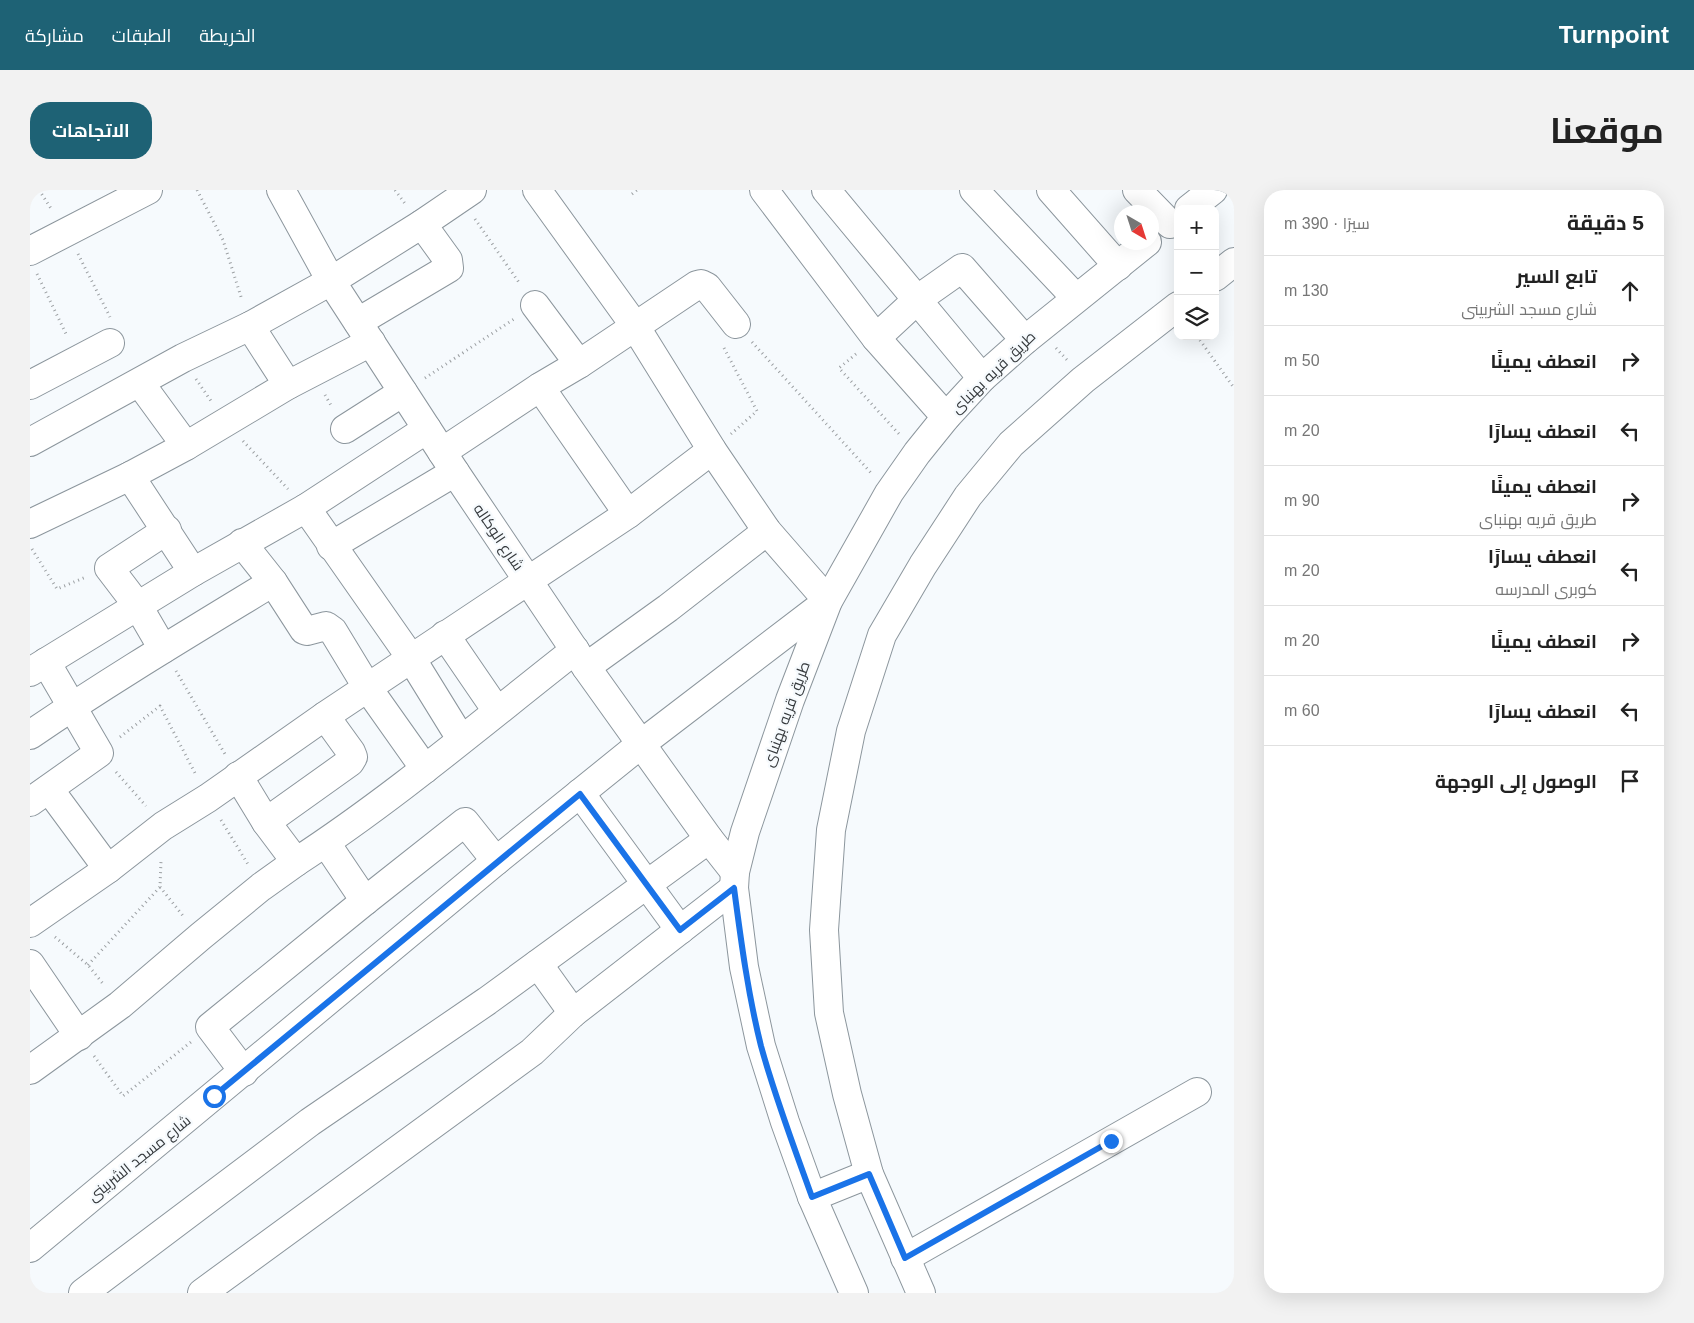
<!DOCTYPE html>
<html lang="ar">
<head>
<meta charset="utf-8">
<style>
  body { margin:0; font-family:Arial,Cairo,sans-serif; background:#f2f2f2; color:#222; direction:rtl }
  .controls { position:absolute; right:15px; top:15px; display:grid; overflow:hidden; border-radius:10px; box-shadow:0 5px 20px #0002 }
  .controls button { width:45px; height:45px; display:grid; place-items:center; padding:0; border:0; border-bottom:1px solid #e0e0e0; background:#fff; color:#222; font:25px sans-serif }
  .compass { position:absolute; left:1084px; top:15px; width:45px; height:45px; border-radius:50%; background:#fff; box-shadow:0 5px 20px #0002; rotate:141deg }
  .stop { position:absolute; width:15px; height:15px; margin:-11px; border:4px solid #1a73e8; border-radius:50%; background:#fff }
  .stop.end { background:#1a73e8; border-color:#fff; box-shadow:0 1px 5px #0008 }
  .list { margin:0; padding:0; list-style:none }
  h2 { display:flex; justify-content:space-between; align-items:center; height:65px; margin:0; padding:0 20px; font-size:21px }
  h2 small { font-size:16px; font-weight:400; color:#767676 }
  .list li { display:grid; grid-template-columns:32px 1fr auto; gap:15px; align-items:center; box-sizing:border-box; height:70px; padding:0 20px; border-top:1px solid #e0e0e0 }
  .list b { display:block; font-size:19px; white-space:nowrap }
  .list p { margin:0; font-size:16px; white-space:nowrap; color:#767676 }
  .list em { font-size:16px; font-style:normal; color:#767676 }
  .icon { flex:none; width:28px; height:28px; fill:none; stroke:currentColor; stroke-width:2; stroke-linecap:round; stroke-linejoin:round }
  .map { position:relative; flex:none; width:1204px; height:1103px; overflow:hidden; direction:ltr; border-radius:20px }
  header { display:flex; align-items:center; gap:30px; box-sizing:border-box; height:70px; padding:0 25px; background:#1e6275; color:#fff }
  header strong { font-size:24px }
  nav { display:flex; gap:28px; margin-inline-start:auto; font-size:18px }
  .intro { display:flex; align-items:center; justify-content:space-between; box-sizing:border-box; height:120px; padding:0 30px }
  h1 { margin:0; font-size:35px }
  .button { padding:12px 22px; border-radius:20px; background:#1e6275; color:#fff; font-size:18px; font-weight:700 }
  main { display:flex; gap:30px; padding:0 30px }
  aside { flex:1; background:#fff; border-radius:20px; box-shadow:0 5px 20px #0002 }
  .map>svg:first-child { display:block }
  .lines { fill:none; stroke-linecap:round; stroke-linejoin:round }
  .minor-casing { stroke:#8c969d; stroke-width:30 }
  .path { stroke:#9b9fa2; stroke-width:3; stroke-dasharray:1 4; stroke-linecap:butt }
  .minor { stroke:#fff; stroke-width:28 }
  .route { stroke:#1a73e8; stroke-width:6 }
  .labels { text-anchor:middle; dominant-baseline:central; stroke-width:4.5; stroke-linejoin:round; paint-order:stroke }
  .street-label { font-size:15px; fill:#35393c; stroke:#f6fafd }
</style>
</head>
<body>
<header>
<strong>Turnpoint</strong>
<nav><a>الخريطة</a><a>الطبقات</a><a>مشاركة</a></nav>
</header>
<div class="intro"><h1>موقعنا</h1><a class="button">الاتجاهات</a></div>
<main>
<aside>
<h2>5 دقيقة<small>سيرًا · 390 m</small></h2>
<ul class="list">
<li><svg class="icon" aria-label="ahead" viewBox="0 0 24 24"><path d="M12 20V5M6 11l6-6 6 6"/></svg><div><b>تابع السير</b><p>شارع مسجد الشربينى</p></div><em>130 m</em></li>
<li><svg class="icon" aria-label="right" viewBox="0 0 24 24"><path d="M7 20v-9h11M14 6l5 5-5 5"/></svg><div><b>انعطف يمينًا</b></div><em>50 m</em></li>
<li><svg class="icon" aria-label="left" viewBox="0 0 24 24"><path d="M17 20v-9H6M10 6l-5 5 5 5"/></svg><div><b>انعطف يسارًا</b></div><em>20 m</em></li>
<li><svg class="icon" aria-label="right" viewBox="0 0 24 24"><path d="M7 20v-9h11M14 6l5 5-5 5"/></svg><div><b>انعطف يمينًا</b><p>طريق قريه بهنباى</p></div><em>90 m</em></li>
<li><svg class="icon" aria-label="left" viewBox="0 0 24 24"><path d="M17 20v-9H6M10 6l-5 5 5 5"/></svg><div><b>انعطف يسارًا</b><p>كوبرى المدرسه</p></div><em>20 m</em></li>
<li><svg class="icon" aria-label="right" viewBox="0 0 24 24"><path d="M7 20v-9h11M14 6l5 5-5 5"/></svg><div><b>انعطف يمينًا</b></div><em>20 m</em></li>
<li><svg class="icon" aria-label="left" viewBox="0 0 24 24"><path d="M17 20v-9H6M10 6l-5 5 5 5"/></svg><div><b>انعطف يسارًا</b></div><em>60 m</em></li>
<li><svg class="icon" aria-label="arrive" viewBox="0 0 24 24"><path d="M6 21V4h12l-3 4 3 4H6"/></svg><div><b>الوصول إلى الوجهة</b></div></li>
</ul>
</aside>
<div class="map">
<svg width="1204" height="1103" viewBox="0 0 1204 1103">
  <rect width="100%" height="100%" fill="#f6fafd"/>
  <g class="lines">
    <defs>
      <g id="minor">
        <polyline points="251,0 301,91 425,282 556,477 679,649 705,682"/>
        <polyline points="734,0 846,148 916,227"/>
        <polyline points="796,0 952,188"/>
        <polyline points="944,0 1046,108"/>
        <polyline points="1021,0 1088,76"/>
        <polyline points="1107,0 1140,34"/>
        <polyline points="1159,19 1183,0"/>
        <polyline points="0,61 118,0"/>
        <polyline points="1185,87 1204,72"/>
        <polyline points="505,115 549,174"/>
        <polyline points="328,132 419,78 418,70 392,34"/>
        <polyline points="220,136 258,195"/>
        <polyline points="846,148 888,109 932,78 995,150"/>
        <polyline points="110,193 156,256"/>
        <polyline points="0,195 80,153"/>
        <polyline points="510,197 598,324"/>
        <polyline points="315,239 373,202"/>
        <polyline points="0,252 153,168 220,136 301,91 392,34 442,0"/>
        <polyline points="412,262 510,197 549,174 667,95 671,94 677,97 706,134"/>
        <polyline points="100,286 163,382"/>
        <polyline points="276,318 381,468 431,549"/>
        <polyline points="0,334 100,286 156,256 258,195 341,152"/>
        <polyline points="212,353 243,392 274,440 277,441 296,436 303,441 337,497 395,579"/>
        <polyline points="301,356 425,282"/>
        <polyline points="415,445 467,521"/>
        <polyline points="133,459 108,416 79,378 137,340"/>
        <polyline points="556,477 638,418 737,341"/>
        <polyline points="0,482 163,382 276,318 397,239"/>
        <path d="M0 545C79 491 161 442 243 392"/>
        <path d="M208 586 236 632 266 672C364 608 453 532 545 460"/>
        <polyline points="550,603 650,740"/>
        <polyline points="0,612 69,563 16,472"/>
        <polyline points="236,632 320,572 323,567 321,562 295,526 598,324 682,260"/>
        <polyline points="296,653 335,711"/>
        <polyline points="78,679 133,636 178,608 295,526"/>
        <polyline points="0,733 78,679 19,599"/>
        <polyline points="0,774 49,846"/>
        <polyline points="508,774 543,823"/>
        <polyline points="0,880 90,815 171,746 231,697 266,672"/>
        <polyline points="214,882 180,837 335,711 435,632 466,671"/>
        <polyline points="782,1007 839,984"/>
        <polyline points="0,1058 466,671 611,554 798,411 737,341 682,260 605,136 507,0"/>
        <polyline points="875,1068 1167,902"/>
        <polyline points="53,1103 280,932 457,811 679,649"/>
        <polyline points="172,1103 502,862 543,823 704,698"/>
        <polyline points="824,1103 782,1007 755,932 731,856 714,777 704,698 705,682 715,642 760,510 798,411 859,303 887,263 916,227 952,188 995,150 1117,52"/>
        <polyline points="891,1103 839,984 817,904 799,823 794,740 801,640 821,541 852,445 893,375 938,306 981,254 1053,190 1148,116"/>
      </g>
    </defs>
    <use href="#minor" class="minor-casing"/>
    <g class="path">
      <polyline points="9,0 22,20"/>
      <polyline points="167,0 193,50 212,110"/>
      <polyline points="365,0 376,15"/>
      <polyline points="602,4 607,0"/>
      <polyline points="445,29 490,94"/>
      <polyline points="48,64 80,127"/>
      <polyline points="7,84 37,146"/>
      <polyline points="1167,146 1204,198"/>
      <polyline points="722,152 842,284"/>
      <polyline points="694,158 727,221 701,244"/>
      <polyline points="1026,158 1037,170"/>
      <polyline points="826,164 809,178 869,244"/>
      <polyline points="395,188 484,129"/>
      <polyline points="166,189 181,211"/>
      <polyline points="295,205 302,217"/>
      <polyline points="213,251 258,299"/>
      <polyline points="2,359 27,399 56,387"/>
      <polyline points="146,481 195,564"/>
      <polyline points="90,547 130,516 166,585"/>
      <polyline points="86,582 116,616"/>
      <polyline points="191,630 219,676"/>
      <polyline points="130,697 154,727"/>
      <polyline points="25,747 58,775 74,795"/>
      <polyline points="58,775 130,697 131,671"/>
      <polyline points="64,866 93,906 161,852"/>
    </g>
    <use href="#minor" class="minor"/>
  </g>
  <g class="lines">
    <path class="route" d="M184 906 550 604 650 740 704 698C711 751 718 804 731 856 745 907 764 957 782 1007L839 984 875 1068 1081 951"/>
  </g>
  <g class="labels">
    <g class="street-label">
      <text transform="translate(963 182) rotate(-44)">طريق قريه بهنباى</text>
      <text transform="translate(469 347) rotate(56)">شارع الوكاله</text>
      <text transform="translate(756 524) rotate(-70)">طريق قريه بهنباى</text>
      <text transform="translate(109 968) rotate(-39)">شارع مسجد الشربينى</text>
    </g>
  </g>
</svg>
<div class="controls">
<button>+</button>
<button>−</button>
<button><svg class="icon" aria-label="layers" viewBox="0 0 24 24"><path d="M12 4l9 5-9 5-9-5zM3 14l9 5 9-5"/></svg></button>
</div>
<svg class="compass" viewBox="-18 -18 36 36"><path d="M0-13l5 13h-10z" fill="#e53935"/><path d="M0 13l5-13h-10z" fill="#767676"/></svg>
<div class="stop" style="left:184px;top:906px"></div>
<div class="stop end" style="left:1081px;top:951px"></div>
</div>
</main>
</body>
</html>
